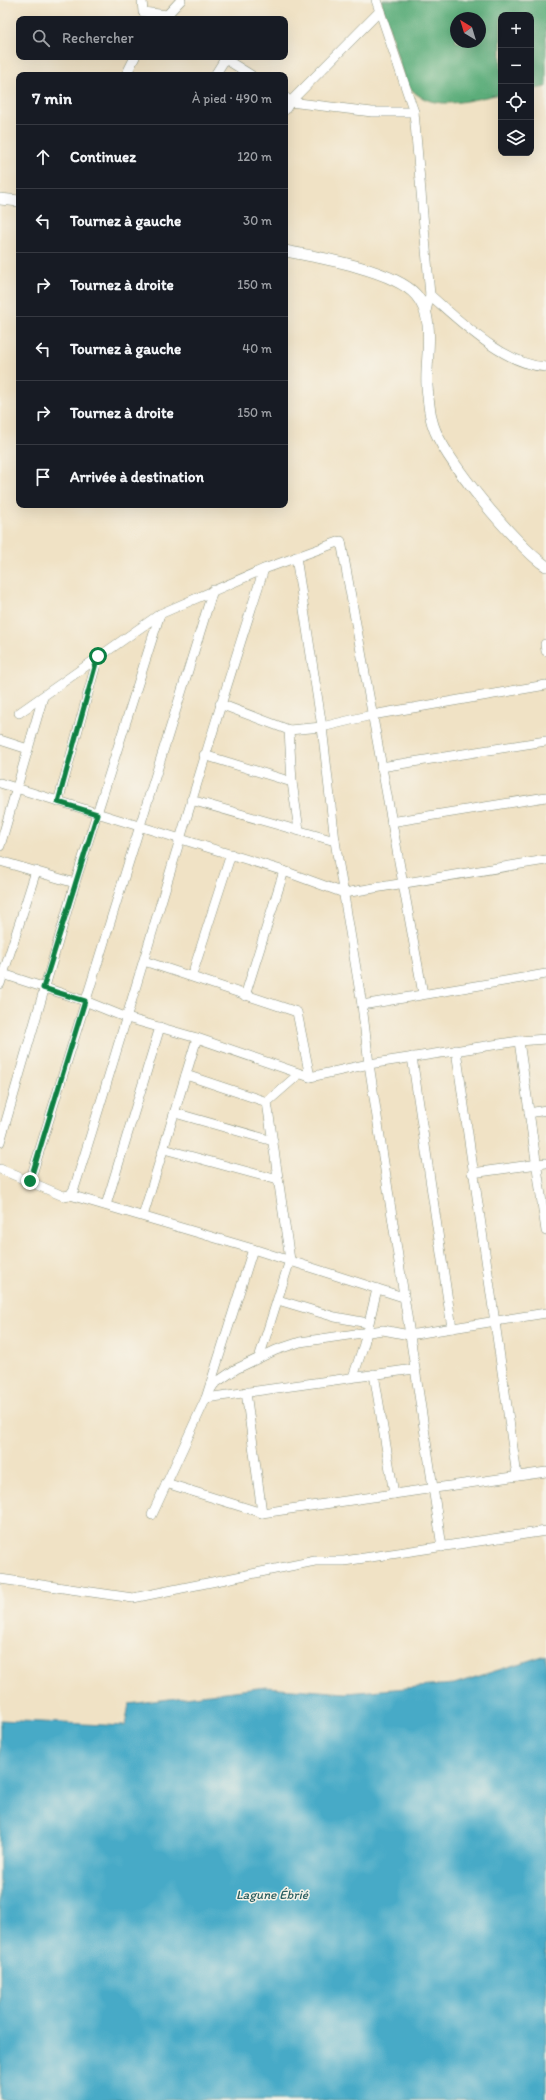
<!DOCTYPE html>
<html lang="fr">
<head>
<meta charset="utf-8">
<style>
  body { margin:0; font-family:Itim,sans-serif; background:#20242c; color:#f1f3f6 }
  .controls { position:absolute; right:12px; top:12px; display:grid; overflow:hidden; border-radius:8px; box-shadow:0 4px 16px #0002 }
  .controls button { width:36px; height:36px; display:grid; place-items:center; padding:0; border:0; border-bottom:1px solid #363941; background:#171b24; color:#f1f3f6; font:20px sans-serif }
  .compass { position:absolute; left:450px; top:12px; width:36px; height:36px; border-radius:50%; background:#171b24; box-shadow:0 4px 16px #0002; rotate:322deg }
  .stop { position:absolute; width:12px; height:12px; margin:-9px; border:3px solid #0b8043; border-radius:50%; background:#fff }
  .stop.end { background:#0b8043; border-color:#fff; box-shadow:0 1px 4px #0008 }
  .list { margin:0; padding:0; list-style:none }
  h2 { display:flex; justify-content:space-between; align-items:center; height:52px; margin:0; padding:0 16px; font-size:17px }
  h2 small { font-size:13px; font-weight:400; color:#9ea1a6 }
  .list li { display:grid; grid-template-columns:26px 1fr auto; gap:12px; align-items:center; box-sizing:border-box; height:64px; padding:0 16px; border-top:1px solid #363941 }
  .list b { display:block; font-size:15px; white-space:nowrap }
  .list em { font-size:13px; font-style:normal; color:#9ea1a6 }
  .icon { flex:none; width:22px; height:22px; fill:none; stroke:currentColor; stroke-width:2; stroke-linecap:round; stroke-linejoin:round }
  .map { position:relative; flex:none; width:546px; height:2100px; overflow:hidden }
  .search { position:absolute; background:#171b24; box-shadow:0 4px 16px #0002; left:16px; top:16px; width:272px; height:44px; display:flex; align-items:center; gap:10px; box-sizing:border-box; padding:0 14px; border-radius:8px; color:#9ea1a6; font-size:15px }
  .panel { position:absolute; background:#171b24; box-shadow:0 4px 16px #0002; left:16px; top:72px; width:272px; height:436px; border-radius:8px }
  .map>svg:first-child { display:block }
  .forest { fill:#5cad7a; stroke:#3e7557; fill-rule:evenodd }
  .water { fill:#47aac7; stroke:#33747e }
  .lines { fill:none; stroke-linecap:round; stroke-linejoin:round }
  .minor-casing { stroke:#88907c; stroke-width:10 }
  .tertiary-casing { stroke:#88907c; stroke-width:12 }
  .minor { stroke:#fff; stroke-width:9 }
  .tertiary { stroke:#fff; stroke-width:11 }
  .route { stroke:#0b8043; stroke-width:5 }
  .labels { text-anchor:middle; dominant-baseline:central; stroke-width:3; stroke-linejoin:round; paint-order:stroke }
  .water-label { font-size:13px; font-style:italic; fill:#2b5e60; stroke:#f7f3e8 }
</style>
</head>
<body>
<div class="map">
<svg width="546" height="2100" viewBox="0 0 546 2100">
  <rect width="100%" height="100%" fill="#f7f3e8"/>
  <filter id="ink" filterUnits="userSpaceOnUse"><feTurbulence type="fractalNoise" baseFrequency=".025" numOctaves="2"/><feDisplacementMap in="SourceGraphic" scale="8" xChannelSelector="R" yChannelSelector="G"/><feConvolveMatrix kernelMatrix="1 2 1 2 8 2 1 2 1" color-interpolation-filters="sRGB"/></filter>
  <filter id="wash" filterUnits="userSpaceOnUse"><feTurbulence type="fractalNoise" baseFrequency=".012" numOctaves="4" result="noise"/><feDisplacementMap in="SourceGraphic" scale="16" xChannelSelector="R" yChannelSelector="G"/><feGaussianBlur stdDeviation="0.9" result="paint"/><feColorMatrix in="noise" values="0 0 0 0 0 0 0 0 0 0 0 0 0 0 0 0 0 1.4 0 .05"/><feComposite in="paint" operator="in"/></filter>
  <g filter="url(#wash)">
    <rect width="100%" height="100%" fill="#f0e2c5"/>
    <path class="forest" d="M381 0H546V87L531 90V15H501V94C466 100 429 116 405 82ZM456 18H480V42H456Z"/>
    <polygon class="water" points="546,1655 546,2100 0,2100 0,1720 125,1726 129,1704 266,1687 346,1693 454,1684"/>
  </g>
  <g filter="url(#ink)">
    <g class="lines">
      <defs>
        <g id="minor">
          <polyline points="142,0 143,12 167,15 172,19"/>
          <polyline points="376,0 414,112 430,295 426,311"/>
          <polyline points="167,15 181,0"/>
          <polyline points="222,57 251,75"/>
          <polyline points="126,75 135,57"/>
          <polyline points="215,75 225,59"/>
          <polyline points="285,97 290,102 372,112 414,112"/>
          <polyline points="285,110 290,102 380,11"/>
          <path d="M430 295C460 321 504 365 546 367"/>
          <polyline points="296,557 322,727 335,841 362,1005 369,1064 442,1547"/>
          <polyline points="545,644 546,651"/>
          <polyline points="220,704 289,730 322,727 372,715 546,685"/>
          <polyline points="19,713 160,614 264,569 341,541 423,994"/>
          <polyline points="289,730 292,782 299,830"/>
          <polyline points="0,740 28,749"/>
          <polyline points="204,755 292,782"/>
          <polyline points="381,767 546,741"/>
          <polyline points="0,783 284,871 344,893 546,860"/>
          <polyline points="191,800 335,841"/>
          <polyline points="58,802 98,657"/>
          <polyline points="391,822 546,797"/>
          <polyline points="0,846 43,697"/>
          <polyline points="0,861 75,883"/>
          <polyline points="144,961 297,1012 310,1077"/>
          <polyline points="0,973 85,1001 127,1018 197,1038 310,1077 369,1064 519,1041 546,1039"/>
          <polyline points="192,975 231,854"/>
          <polyline points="0,984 36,871"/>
          <polyline points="245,996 284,871"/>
          <polyline points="362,1005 546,974"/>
          <polyline points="519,1041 546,1231"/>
          <polyline points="456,1050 517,1476"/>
          <polyline points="412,1057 452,1328"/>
          <polyline points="186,1075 267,1102"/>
          <polyline points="175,1113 273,1141"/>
          <polyline points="529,1113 546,1110"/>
          <polyline points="0,1142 75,883 160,614"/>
          <polyline points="164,1149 278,1180"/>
          <polyline points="0,1169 63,1196 70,1195 253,1249 403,1297"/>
          <polyline points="472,1173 546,1163"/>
          <polyline points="30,1181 213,590"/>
          <path d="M70 1195 74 1189C139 982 197 774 264 569"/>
          <polyline points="106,1205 160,1027"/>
          <polyline points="143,1216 197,1038"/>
          <polyline points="278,1300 335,1317 368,1323"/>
          <polyline points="259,1358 290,1260 267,1102 299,1074"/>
          <polyline points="374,1374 394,1494"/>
          <polyline points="353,1377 364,1344 377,1289"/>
          <polyline points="246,1392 262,1513"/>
          <polyline points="208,1394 214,1384 236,1369 276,1350 300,1342 383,1330 409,1335 546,1313"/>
          <polyline points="206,1398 414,1369"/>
          <polyline points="166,1483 262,1513 546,1472"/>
          <polyline points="152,1515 206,1398 253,1249"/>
          <polyline points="0,1579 133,1598 315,1561 344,1561 546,1531"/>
        </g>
        <g id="tertiary">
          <polyline points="0,199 19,201"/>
          <path d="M285 251C318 257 394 270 416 295 437 319 425 357 427 386 428 398 429 413 433 425 443 458 517 547 546 566"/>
        </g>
      </defs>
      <use href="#minor" class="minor-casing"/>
      <use href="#tertiary" class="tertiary-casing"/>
      <use href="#minor" class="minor"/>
      <use href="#tertiary" class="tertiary"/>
    </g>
  </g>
  <g class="lines" filter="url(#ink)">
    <polyline class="route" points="30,1181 85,1001 43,988 97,814 58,802 98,656"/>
  </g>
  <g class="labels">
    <g class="water-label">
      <text x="272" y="1894">Lagune Ébrié</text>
    </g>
  </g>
</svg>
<div class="controls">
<button>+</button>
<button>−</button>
<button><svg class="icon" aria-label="locate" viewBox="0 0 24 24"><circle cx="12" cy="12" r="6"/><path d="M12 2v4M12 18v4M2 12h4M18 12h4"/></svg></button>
<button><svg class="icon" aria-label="layers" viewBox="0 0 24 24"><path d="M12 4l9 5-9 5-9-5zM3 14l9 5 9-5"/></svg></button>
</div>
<svg class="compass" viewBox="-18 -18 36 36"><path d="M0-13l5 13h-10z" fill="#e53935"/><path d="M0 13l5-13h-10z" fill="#9ea1a6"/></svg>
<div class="stop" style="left:98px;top:656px"></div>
<div class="stop end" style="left:30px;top:1181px"></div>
<div class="search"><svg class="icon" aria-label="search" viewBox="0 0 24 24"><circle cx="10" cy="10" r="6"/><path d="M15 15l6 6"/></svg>Rechercher</div>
<section class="panel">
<h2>7 min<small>À pied · 490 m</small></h2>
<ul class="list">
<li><svg class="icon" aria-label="ahead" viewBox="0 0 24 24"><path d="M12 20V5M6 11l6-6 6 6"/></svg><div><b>Continuez</b></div><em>120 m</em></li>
<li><svg class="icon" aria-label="left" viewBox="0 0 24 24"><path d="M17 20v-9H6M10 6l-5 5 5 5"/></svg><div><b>Tournez à gauche</b></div><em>30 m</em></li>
<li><svg class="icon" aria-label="right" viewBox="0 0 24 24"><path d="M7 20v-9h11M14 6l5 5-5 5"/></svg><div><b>Tournez à droite</b></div><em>150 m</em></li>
<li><svg class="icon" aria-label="left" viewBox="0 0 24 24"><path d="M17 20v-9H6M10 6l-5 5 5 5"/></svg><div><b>Tournez à gauche</b></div><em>40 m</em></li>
<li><svg class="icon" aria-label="right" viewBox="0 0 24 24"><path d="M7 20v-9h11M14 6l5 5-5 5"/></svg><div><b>Tournez à droite</b></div><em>150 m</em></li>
<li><svg class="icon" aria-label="arrive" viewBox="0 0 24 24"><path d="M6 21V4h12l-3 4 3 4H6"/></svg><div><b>Arrivée à destination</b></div></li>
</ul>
</section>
</div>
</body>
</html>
